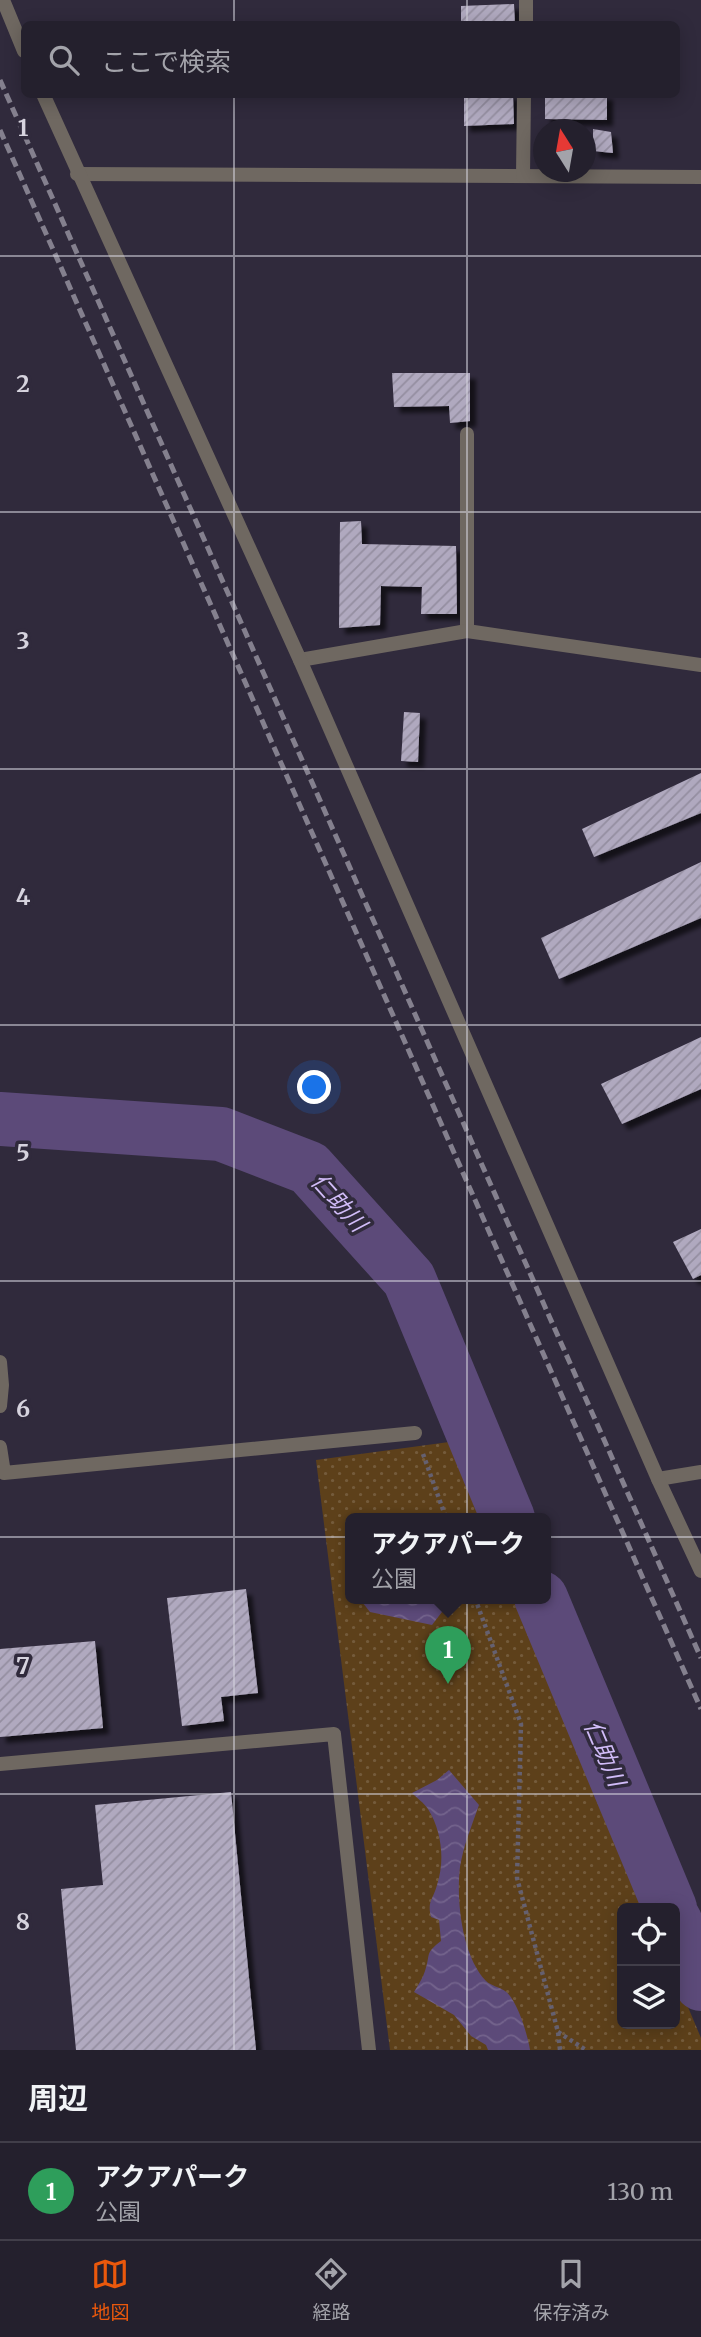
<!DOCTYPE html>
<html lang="ja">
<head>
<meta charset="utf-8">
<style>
  body { margin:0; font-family:Merriweather,"Noto Sans JP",serif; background:#2c2835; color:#f1f3f6 }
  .controls { position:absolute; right:21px; bottom:21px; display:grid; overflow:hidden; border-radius:10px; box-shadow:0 4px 18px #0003 }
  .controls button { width:63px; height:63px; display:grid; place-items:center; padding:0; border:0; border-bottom:2px solid #413e49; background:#24202d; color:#f1f3f6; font:35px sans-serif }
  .compass { position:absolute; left:533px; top:119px; width:63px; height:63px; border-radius:50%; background:#24202d; box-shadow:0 4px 18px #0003; rotate:349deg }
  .you { position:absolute; left:315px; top:1088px; width:24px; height:24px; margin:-18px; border:5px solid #fff; border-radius:50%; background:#1a73e8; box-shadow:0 0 0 10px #1a73e833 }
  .badge { display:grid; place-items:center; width:46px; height:46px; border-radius:50%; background:#ea580c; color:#fff; font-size:23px; font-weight:700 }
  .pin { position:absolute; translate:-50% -58px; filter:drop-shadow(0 2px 4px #0008) }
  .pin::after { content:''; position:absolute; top:37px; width:24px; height:21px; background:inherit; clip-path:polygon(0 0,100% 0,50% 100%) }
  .popup { position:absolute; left:345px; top:1513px; width:206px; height:91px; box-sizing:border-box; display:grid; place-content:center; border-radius:10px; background:#24202d; filter:drop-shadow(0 2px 5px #0005); font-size:23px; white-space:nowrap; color:#a3a3aa }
  .popup b { font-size:26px; color:#f1f3f6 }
  .popup::after { content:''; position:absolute; left:50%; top:100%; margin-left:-14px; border:14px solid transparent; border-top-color:#24202d }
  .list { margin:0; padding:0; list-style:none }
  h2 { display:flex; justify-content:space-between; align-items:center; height:91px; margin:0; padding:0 28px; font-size:30px }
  h2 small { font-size:23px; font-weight:400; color:#a3a3aa }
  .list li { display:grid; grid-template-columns:46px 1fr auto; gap:21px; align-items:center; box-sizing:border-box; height:98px; padding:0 28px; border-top:2px solid #413e49 }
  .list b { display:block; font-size:26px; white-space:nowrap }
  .list p { margin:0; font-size:23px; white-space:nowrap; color:#a3a3aa }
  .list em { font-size:23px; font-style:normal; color:#a3a3aa }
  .icon { flex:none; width:38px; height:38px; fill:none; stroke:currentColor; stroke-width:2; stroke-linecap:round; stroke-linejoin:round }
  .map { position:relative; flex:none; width:701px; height:2050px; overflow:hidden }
  .search { position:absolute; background:#24202d; box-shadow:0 4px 18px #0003; left:21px; right:21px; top:21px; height:77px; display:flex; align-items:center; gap:18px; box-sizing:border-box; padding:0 24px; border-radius:10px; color:#a3a3aa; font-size:26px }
  .sheet { height:189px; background:#24202d }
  nav { display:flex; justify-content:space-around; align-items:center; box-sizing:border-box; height:98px; border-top:2px solid #413e49; background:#24202d; font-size:19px; color:#a3a3aa }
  nav a { display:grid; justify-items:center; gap:4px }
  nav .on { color:#ea580c }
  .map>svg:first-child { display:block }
  .park { fill:url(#park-dots) }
  .water { fill:url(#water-waves) }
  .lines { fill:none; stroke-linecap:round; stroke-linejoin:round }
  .river { stroke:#5c4a79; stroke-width:54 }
  .building { fill:url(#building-hatch); filter:url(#shadow) }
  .path { stroke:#656070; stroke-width:4.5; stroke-dasharray:3.5 3.5; stroke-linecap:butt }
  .service { stroke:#6f6861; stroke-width:14 }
  .minor { stroke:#6f6861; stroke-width:14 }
  .tertiary { stroke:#6f6861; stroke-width:14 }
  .rail { stroke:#84808e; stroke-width:5; stroke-dasharray:10 5; stroke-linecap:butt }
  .grid { fill:none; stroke:#d6d3de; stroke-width:2; stroke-opacity:0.55 }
  .labels { text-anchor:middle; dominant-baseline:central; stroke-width:7; stroke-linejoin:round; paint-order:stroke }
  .water-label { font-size:23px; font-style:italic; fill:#d1bcf8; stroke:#302a3c }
  .grid-label { font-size:23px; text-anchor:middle; font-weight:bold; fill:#d6d3de; stroke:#302a3c; stroke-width:7; stroke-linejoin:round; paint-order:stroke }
</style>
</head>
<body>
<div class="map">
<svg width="701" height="2050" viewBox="0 0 701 2050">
  <defs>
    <pattern id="park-dots" width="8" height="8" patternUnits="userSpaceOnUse" patternTransform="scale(1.75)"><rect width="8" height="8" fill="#5d401a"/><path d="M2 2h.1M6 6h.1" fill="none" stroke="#745b3b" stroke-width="1.8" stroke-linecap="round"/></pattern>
    <pattern id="water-waves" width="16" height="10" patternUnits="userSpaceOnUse" patternTransform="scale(1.75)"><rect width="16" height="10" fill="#5c4a79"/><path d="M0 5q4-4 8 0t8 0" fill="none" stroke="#73638c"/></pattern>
    <pattern id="building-hatch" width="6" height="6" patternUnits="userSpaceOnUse" patternTransform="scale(1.75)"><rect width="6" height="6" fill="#b0a9bf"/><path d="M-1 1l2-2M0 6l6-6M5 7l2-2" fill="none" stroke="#948ea0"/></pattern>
    <filter id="shadow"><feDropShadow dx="6" dy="6" stdDeviation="2" flood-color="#0009"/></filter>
  </defs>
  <rect width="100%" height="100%" fill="#302a3c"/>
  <polygon class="park" points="449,1442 482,1518 350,1518 350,1598 516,1598 646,1908 622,1908 622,2024 675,2024 675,1976 701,2038 701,2050 390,2050 316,1460"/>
  <g class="water">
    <polygon points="359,1598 439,1598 445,1608 432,1625 370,1612"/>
    <path d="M449 1770 479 1805C472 1825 463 1847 460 1867 456 1900 462 1956 486 1981 491 1986 500 1987 505 1991 517 1999 528 2036 530 2050H488L486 2045 471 2036 454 2015 414 1992C418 1985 423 1978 425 1971 431 1954 424 1954 441 1941L439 1920 431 1917C427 1901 433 1900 437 1885 445 1861 442 1831 428 1809 424 1803 417 1798 412 1793L437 1780Z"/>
  </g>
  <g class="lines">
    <g class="river">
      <polyline points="0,1119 221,1134 309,1168 409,1279 508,1518"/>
      <polyline points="541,1598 670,1908"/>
      <polyline points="675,1921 701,1984"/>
    </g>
  </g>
  <g class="building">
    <polygon points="514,4 515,24 461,24 461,6"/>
    <polygon points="464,94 513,94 514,124 464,126"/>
    <polygon points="545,94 607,94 607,120 545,119"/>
    <polygon points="593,129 611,132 613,153 593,151"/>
    <polygon points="392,373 470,373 470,421 450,423 449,406 394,407"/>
    <polygon points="361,521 362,544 456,546 457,614 421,614 422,587 381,586 380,625 339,628 340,522"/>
    <polygon points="404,712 420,713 418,762 401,761"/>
    <polygon points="701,773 701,813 594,857 582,829"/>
    <polygon points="701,862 701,918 559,979 541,938"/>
    <polygon points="701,1037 701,1089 622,1124 601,1084"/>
    <polygon points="701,1229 701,1275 693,1279 673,1242"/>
    <polygon points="246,1589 258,1693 221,1697 224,1721 182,1726 167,1598"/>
    <polygon points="95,1641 103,1728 0,1737 0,1649"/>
    <polygon points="231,1792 256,2050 76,2050 61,1889 103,1885 95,1805"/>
  </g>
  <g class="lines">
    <g class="path">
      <polyline points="423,1454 446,1518"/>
      <polyline points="475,1598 521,1724 517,1878 558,2032 560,2050"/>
      <polyline points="558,2032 586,2050"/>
    </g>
    <polyline class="service" points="0,1764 334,1734 369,2050"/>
    <g class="minor">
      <polyline points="526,24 526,0"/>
      <polyline points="77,174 701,177"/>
      <polyline points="523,176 524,94"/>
      <polyline points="467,434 467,631"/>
      <polyline points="300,660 467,631 701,665"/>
      <polyline points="0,1362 2,1385 0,1406"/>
      <polyline points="0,1447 4,1473 415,1433"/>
      <polyline points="658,1479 701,1472"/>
    </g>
    <g class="tertiary">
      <polyline points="3,0 24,51"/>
      <polyline points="43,94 300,660 658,1479 701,1571"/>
    </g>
    <g class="rail">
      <polyline points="0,80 701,1658"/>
      <polyline points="0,130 701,1709"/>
    </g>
  </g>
  <path class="grid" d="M234 0V24M467 0V24M234 94V2050M467 94V2050M0 256H701M0 512H701M0 769H701M0 1025H701M0 1281H701M0 1537H701M0 1794H701"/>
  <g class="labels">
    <g class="water-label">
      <text transform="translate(339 1202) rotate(48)">仁助川</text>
      <text transform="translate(605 1753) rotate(67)">仁助川</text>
    </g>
  </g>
  <g class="grid-label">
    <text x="23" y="136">1</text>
    <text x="23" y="392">2</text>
    <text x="23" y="649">3</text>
    <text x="23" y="905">4</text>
    <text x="23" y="1161">5</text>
    <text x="23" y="1417">6</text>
    <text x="23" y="1674">7</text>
    <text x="23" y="1930">8</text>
  </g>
</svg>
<div class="controls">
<button><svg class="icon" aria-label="locate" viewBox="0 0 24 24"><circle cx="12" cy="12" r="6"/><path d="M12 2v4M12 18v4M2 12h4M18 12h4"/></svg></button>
<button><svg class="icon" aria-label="layers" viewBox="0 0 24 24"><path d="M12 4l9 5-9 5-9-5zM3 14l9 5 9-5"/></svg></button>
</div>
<svg class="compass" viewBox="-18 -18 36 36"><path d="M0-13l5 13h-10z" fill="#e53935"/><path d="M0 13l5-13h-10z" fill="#a3a3aa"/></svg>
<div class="you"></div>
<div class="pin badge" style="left:448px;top:1684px;background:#2e9e5b">1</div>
<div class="popup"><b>アクアパーク</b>公園</div>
<div class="search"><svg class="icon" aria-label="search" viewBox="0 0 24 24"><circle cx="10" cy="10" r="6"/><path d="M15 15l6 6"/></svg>ここで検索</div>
</div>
<section class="sheet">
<h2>周辺<small></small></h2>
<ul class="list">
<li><span class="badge" style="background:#2e9e5b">1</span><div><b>アクアパーク</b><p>公園</p></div><em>130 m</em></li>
</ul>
</section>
<nav>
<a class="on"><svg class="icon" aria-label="map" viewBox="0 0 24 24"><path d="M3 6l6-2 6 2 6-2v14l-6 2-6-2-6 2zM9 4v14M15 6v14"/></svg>地図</a>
<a><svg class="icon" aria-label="directions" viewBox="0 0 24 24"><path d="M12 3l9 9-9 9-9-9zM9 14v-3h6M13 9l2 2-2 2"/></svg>経路</a>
<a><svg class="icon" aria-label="saved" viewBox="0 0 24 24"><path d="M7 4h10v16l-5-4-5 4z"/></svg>保存済み</a>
</nav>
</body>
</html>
